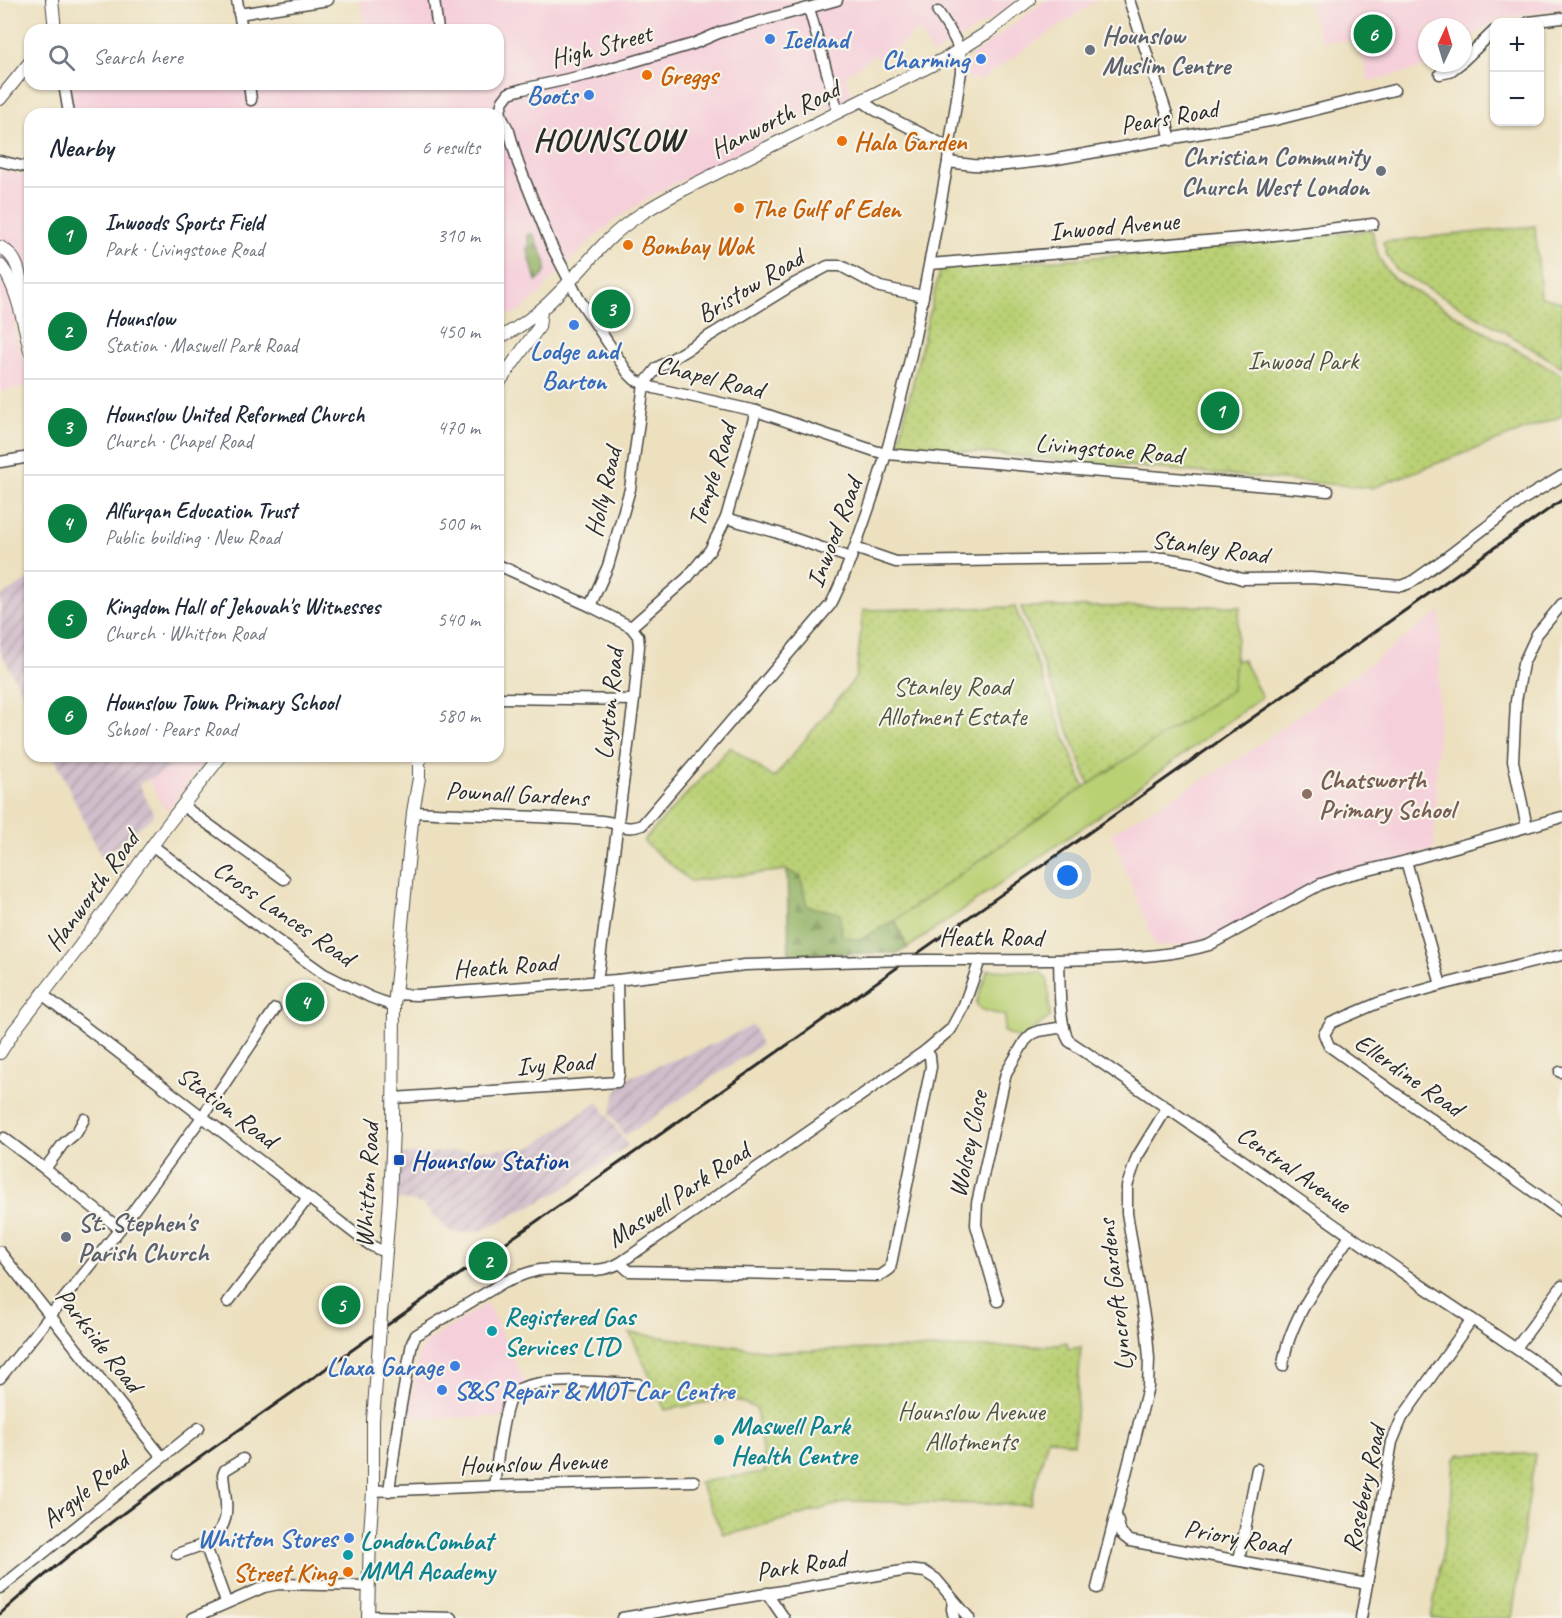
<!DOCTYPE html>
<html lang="en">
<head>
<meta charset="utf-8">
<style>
  body { margin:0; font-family:Caveat,sans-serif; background:#f2f2f3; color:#1f2937 }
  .controls { position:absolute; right:18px; top:18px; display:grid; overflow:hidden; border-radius:12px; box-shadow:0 2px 4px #0004 }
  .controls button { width:54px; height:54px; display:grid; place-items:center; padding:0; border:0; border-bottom:2px solid #e0e1e3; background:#fff; color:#1f2937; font:30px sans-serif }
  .compass { position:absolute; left:1418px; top:18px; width:54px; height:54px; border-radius:50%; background:#fff; box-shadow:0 2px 4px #0004; rotate:4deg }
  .you { position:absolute; left:1068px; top:876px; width:21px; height:21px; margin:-15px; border:4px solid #fff; border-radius:50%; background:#1a73e8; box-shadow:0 0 0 9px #1a73e833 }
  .badge { display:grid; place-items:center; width:39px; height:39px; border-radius:50%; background:#0b8043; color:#fff; font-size:20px; font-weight:700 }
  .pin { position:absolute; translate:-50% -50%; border:3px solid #fff; box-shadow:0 2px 6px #0006 }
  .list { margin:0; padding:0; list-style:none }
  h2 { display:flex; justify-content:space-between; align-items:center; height:78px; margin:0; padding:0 24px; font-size:26px }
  h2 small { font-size:20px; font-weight:400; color:#747a83 }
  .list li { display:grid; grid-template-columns:39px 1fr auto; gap:18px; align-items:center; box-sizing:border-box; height:96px; padding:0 24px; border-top:2px solid #e0e1e3 }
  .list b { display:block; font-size:22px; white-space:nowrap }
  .list p { margin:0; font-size:20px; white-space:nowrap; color:#747a83 }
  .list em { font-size:20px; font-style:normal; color:#747a83 }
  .icon { flex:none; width:33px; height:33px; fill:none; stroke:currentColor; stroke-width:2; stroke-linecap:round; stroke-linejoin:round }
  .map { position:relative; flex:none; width:1562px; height:1618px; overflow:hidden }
  .search { position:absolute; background:#fff; box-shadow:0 2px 4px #0004; left:24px; top:24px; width:480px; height:66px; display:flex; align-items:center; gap:15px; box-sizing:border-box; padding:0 21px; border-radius:18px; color:#747a83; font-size:22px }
  .panel { position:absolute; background:#fff; box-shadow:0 2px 4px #0004; left:24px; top:108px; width:480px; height:654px; border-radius:18px }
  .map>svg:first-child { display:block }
  .built { fill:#f5cfda }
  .industrial { fill:url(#industrial-furrows) }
  .grass { fill:#bad074; stroke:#727e50; stroke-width:1.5 }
  .forest { fill:url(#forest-firs); stroke:#5f6e48; stroke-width:1.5 }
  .park { fill:url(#park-dots); stroke:#727e50; stroke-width:1.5 }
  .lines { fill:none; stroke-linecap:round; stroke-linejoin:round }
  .minor-casing { stroke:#484641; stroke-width:13 }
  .major-casing { stroke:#484641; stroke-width:14 }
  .minor { stroke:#fff; stroke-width:10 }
  .major { stroke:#fff; stroke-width:12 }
  .rail { stroke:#2b2b2b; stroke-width:3 }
  .minor-bridge-casing { stroke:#484641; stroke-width:13; stroke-linecap:butt }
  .major-bridge-casing { stroke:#484641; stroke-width:14; stroke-linecap:butt }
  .minor-bridge { stroke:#fff; stroke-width:10 }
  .major-bridge { stroke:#fff; stroke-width:12 }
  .shop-dot { fill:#3f7fe0; stroke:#f7f3e8; stroke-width:2 }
  .worship-dot { fill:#6b7280; stroke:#f7f3e8; stroke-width:2 }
  .food-dot { fill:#e8710a; stroke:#f7f3e8; stroke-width:2 }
  .education-dot { fill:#8d6e63; stroke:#f7f3e8; stroke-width:2 }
  .transit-dot { fill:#1a4fb4; stroke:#f7f3e8; stroke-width:2 }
  .culture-dot { fill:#0f9aa8; stroke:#f7f3e8; stroke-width:2 }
  .labels { text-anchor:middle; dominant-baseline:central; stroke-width:4.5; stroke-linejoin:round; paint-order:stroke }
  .worship-label { font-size:26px; font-weight:bold; fill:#5b616d; stroke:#f7f3e8; text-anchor:start }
  .shop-label { font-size:26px; font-weight:bold; fill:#366cbe; stroke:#f7f3e8; text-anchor:end }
  .street-label { font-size:26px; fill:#2b2b2b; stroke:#f7f3e8 }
  .food-label { font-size:26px; font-weight:bold; fill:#c56008; stroke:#f7f3e8; text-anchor:start }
  .park-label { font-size:26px; fill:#4f543d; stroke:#f7f3e8 }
  .education-label { font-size:26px; font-weight:bold; fill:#785e54; stroke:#f7f3e8; text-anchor:start }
  .transit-label { font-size:26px; font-weight:bold; fill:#164399; stroke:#f7f3e8; text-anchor:start }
  .culture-label { font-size:26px; font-weight:bold; fill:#0d838f; stroke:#f7f3e8; text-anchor:start }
  .district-label { font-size:32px; font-weight:bold; letter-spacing:1.5px; fill:#2b2b2b; stroke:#f7f3e8 }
</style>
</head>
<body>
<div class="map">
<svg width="1562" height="1618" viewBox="0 0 1562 1618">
  <defs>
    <pattern id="industrial-furrows" width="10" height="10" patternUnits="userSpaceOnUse" patternTransform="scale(1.5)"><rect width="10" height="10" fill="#d1bdcb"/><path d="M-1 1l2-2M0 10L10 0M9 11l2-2" fill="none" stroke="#aa9aa5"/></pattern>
    <pattern id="forest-firs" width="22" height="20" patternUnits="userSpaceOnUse" patternTransform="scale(1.5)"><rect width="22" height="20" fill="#93b266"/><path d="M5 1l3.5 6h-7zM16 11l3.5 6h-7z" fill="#789154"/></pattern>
    <pattern id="park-dots" width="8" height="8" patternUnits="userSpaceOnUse" patternTransform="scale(1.5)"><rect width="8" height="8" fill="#bad074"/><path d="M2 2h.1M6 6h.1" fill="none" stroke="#a0b365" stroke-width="1.8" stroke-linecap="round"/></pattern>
  </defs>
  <rect width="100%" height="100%" fill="#f7f3e8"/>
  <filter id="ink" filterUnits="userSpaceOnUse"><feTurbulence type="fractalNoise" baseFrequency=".0167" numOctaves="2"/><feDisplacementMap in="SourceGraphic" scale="12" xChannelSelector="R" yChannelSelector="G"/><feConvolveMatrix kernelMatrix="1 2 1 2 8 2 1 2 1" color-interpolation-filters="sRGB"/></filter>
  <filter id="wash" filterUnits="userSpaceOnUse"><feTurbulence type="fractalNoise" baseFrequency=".008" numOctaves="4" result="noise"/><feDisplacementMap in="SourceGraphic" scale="24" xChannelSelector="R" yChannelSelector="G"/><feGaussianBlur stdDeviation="1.35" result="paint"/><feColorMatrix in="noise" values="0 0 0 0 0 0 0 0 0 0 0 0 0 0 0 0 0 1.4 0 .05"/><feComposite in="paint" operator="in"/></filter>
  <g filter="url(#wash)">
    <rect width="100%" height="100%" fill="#ece0bf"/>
    <g class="built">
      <polygon points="360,0 1016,0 1000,14 932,55 920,31 908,36 909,40 877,59 874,54 855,70 845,75 853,95 657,193 616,219 590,242 548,283 543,291 523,309 498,320 498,114 72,114 69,84 498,84 498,30 364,30"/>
      <polygon points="1046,0 1096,0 1095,2 980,80 966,78 971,56"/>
      <polygon points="1307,0 1562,0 1562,8 1496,20 1463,43 1463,27 1427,27 1427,63 1432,63 1415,70 1369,81 1358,41 1322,41"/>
      <polygon points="0,169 30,176 30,320 13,325 30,385 0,392"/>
      <polygon points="1441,611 1434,849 1348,875 1205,943 1156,947 1111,833 1245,755"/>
      <polygon points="176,756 208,756 169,809 163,807 148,779 179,763"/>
      <polygon points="487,1303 526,1385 518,1389 505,1417 409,1418 418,1355 424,1344"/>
    </g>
    <g class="industrial">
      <polygon points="30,579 30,707 0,651 0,597"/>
      <polygon points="54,756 176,756 179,763 139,784 154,815 102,858"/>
      <polygon points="753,1025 761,1045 625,1136 610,1114 616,1093 623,1080 716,1043"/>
      <polygon points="598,1102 628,1146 560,1191 483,1230 465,1233 455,1233 447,1229 422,1204 411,1201 390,1199 392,1155 532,1147"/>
    </g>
    <g class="grass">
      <polygon points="1234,660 1243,660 1262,697 1089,823 907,948 895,920 1084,787 1231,690"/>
      <polygon points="988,970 1041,972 1048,981 1050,1017 1020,1039 1004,1032 1005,1016 980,1009 976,1003"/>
    </g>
    <g class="forest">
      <path d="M533 234C539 249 557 272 536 281L527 247 530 245 527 235Z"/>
      <polygon points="787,870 801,877 807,906 840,913 859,940 895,920 907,948 898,953 789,954"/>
    </g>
    <g class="park">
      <polygon points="1535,226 1541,297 1562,302 1562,367 1503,331 1397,271 1387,255 1383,242"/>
      <path d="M1372 230C1376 252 1379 262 1394 279L1488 334 1562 375V416L1372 488 898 445 940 269 1213 248Z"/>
      <polygon points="1240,606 1232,690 1089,784 1021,607"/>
      <polygon points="1015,607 1084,787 895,920 859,940 842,936 840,913 807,906 801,877 787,870 690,881 643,841 730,747 774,778 856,677 863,610"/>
      <polygon points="630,1333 778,1352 829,1350 1043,1346 1067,1342 1068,1349 1081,1347 1074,1444 1048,1438 1030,1505 850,1501 739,1532 723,1534 699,1482 765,1472 756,1408 731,1398 665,1410"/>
      <polygon points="1460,1454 1535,1454 1512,1618 1431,1618 1451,1504 1454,1460"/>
    </g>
  </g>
  <g filter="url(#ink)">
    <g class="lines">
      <defs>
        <g id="minor">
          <polyline points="237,0 242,30"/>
          <polyline points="434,0 438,30"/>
          <polyline points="837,0 721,32 693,44 591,74 523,89 509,93 503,101 500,110 503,120 509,131 518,163 551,245 579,299 628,373 635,380 654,388 756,411 875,451 887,454 1328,491"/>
          <polyline points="1129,0 1168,117 1167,124 1171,140"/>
          <polyline points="809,8 838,112"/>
          <polyline points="239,14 328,0"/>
          <polyline points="1529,22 1562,18"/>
          <polyline points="1463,61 1494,31"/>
          <polyline points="1440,74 1449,72 1461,63"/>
          <polyline points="64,84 69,114"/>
          <polyline points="249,84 251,100"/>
          <polyline points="862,101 875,110 942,144 949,150"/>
          <polyline points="0,161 30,168"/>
          <polyline points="948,162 973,165 997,166 1051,160 1275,120 1394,90"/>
          <polyline points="930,264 1265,236 1373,224"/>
          <polyline points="0,462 30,457"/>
          <polyline points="726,518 778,533 851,558"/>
          <polyline points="855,548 896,562 1164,558 1194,563 1242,579 1311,578 1401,586 1410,583 1447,557 1522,500 1562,476"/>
          <polyline points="498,565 590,606 631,627 638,636 639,646 634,700 597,982"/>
          <polyline points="590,606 608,566 630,489 644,384 657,368 794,284 828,266 841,266 880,287 923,296"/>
          <polyline points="631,627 687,578 710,550 726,518 756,411"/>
          <polyline points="498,698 634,700"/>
          <polyline points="183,806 284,879"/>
          <path d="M413 812C476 815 539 816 602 821 619 822 624 832 642 825L831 604C845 577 855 547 865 519 906 404 926 282 948 162L949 150 962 65C961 45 949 29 938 12"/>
          <polyline points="1527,827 1513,761 1516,701 1523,664 1537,634 1562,604"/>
          <polyline points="153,846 264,931 324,974 370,997 394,1006"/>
          <polyline points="1406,861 1441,985"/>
          <polyline points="1562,955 1441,985 1378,1003 1331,1023 1324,1034 1329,1046 1562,1212"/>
          <path d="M927 960C983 960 1039 961 1095 959 1134 957 1172 956 1209 945L1321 884 1348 875 1406 861 1562 817"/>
          <path d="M1059 960C1060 981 1058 1023 1069 1041 1184 1118 1297 1199 1412 1279 1462 1313 1513 1345 1562 1381"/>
          <polyline points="42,994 370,1245 386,1253"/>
          <polyline points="396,994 416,995 617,980 745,965 867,961"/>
          <polyline points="1560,1072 1562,1072"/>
          <polyline points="394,1098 617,1082 619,1074 617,980"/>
          <polyline points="84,1119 77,1132 63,1144 45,1169 120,1229"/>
          <polyline points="4,1138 45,1169"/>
          <polyline points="0,1252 162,1457"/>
          <polyline points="620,1263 629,1271 880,1276 890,1269 931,1067 930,1056 925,1051"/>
          <polyline points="998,1301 976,1225 977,1203 1006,1073 1025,1041 1032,1034 1039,1031 1064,1027"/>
          <polyline points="228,1302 308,1198"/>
          <polyline points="1516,1348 1562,1286"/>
          <path d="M1283 1366C1288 1319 1325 1274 1350 1236"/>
          <polyline points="0,1378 120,1229 202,1117 275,1009"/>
          <path d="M494 1486C497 1465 502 1411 512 1395 527 1373 613 1384 638 1384"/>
          <polyline points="373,1491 494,1486 694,1481"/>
          <path d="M389 1491 399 1416 412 1343 416 1335 504 1282C516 1277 528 1272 540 1270 567 1266 595 1277 620 1263L925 1051 951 1029 964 1005 980 960"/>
          <polyline points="1117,1518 1121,1534 1130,1541 1367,1584"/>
          <path d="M205 1544C234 1525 226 1505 223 1475L225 1470 243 1459"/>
          <polyline points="177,1554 205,1544 226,1602"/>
          <polyline points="1239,1560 1257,1469"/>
          <polyline points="0,1588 199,1428"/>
          <polyline points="1097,1588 1148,1387 1149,1359 1147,1334 1127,1213 1127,1186 1137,1157 1167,1108"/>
          <polyline points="767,1593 784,1618"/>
          <polyline points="953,1600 952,1609 954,1618"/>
          <polyline points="368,1616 452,1618"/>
          <polyline points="193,1618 264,1587 279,1584 368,1586"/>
          <polyline points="622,1618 908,1570 925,1572 936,1579 969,1618"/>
          <polyline points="1361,1618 1392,1442 1402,1418 1472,1319"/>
        </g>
        <g id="major">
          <polyline points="52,0 55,30"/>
          <polyline points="0,99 30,62"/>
          <path d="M0 247C21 257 21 282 23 303"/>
          <path d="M0 265C16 282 25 328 30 351"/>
          <path d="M498 338C544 317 573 276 607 241 628 220 653 206 679 192L948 57 988 32 1029 0"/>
          <polyline points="498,384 539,327 541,311"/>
          <polyline points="0,1053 14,1031 77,950 165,828 221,756"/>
          <polyline points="381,1314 390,1199 393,1129 394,1006 413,812 419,778 419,756"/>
          <polyline points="368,1618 370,1533 373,1491 373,1420 378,1356"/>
        </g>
      </defs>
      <use href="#minor" class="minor-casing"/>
      <use href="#major" class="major-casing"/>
      <use href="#minor" class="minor"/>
      <use href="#major" class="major"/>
      <path class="rail" d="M0 1614C91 1532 193 1462 293 1392 371 1337 448 1281 527 1228L1562 500"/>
      <defs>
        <polyline id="minor-bridge" points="867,961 927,960"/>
        <polyline id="major-bridge" points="378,1356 381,1314"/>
      </defs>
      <use href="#minor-bridge" class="minor-bridge-casing"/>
      <use href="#major-bridge" class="major-bridge-casing"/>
      <use href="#minor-bridge" class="minor-bridge"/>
      <use href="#major-bridge" class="major-bridge"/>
    </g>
  </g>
  <g class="shop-dot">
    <circle cx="770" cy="39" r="6"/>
    <circle cx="981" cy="59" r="6"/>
    <circle cx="589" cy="95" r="6"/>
    <circle cx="574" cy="325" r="6"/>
    <circle cx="455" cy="1366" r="6"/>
    <circle cx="442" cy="1390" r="6"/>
    <circle cx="349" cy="1538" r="6"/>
  </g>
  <g class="worship-dot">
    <circle cx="1090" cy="50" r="6"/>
    <circle cx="1381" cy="171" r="6"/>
    <circle cx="66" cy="1237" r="6"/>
  </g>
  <g class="food-dot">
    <circle cx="647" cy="75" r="6"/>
    <circle cx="842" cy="141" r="6"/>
    <circle cx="739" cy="208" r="6"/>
    <circle cx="628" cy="245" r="6"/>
    <circle cx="348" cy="1572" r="6"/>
  </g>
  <circle class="education-dot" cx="1307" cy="794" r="6"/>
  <rect class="transit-dot" x="393" y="1154" width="12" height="12" rx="3"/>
  <g class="culture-dot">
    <circle cx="492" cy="1331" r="6"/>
    <circle cx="719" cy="1440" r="6"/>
    <circle cx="348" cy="1555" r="6"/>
  </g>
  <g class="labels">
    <g class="worship-label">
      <text x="1102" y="35">Hounslow<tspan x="1102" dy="30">Muslim Centre</tspan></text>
      <text x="1369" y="156" text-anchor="end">Christian Community<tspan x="1369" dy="30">Church West London</tspan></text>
      <text x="78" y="1222">St. Stephen's<tspan x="78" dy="30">Parish Church</tspan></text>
    </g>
    <g class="shop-label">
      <text x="782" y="39" text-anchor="start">Iceland</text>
      <text x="969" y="59">Charming</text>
      <text x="577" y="95">Boots</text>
      <text x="574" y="350" text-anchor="middle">Lodge and<tspan x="574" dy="30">Barton</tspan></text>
      <text x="443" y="1366">Llaxa Garage</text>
      <text x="454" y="1390" text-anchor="start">S&amp;S Repair &amp; MOT Car Centre</text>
      <text x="337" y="1538">Whitton Stores</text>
    </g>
    <g class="street-label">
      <text transform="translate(601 46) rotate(-15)">High Street</text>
      <text transform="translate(1169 117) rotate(-10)">Pears Road</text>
      <text transform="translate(775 119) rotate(-27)">Hanworth Road</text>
      <text transform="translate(1114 226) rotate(-5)">Inwood Avenue</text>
      <text transform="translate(750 286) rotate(-31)">Bristow Road</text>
      <text transform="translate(710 377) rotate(14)">Chapel Road</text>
      <text transform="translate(1109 449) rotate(5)">Livingstone Road</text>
      <text transform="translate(712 475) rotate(-72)">Temple Road</text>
      <text transform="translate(603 492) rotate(-77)">Holly Road</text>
      <text transform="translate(834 533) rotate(-69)">Inwood Road</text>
      <text transform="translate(1210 547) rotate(8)">Stanley Road</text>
      <text transform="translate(609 704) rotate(-84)">Layton Road</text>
      <text transform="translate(517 794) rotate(3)">Pownall Gardens</text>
      <text transform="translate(92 891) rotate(-54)">Hanworth Road</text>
      <text transform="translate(284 913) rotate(35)">Cross Lances Road</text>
      <text x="991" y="937">Heath Road</text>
      <text transform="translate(505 966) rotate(-4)">Heath Road</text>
      <text transform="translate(555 1064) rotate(-4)">Ivy Road</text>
      <text transform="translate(1409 1075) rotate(35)">Ellerdine Road</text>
      <text transform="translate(227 1107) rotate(37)">Station Road</text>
      <text transform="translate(968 1144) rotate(-78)">Wolsey Close</text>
      <text transform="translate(1294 1169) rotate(35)">Central Avenue</text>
      <text transform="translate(367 1185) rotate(-87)">Whitton Road</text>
      <text transform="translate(678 1195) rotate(-34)">Maswell Park Road</text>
      <text transform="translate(1115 1295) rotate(-97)">Lyncroft Gardens</text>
      <text transform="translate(99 1340) rotate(52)">Parkside Road</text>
      <text transform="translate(533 1463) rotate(-2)">Hounslow Avenue</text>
      <text transform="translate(1364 1489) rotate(-78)">Rosebery Road</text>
      <text transform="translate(85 1490) rotate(-39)">Argyle Road</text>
      <text transform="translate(1236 1537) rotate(10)">Priory Road</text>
      <text transform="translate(801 1565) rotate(-9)">Park Road</text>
    </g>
    <g class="food-label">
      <text x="659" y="75">Greggs</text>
      <text x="854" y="141">Hala Garden</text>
      <text x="751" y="208">The Gulf of Eden</text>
      <text x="640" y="245">Bombay Wok</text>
      <text x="336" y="1572" text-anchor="end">Street King</text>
    </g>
    <g class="park-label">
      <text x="1303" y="360">Inwood Park</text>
      <text x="952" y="686">Stanley Road<tspan x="952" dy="30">Allotment Estate</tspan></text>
      <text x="971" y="1411">Hounslow Avenue<tspan x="971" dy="30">Allotments</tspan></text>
    </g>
    <g class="education-label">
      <text x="1319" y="779">Chatsworth<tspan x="1319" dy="30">Primary School</tspan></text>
    </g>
    <g class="transit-label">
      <text x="411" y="1160">Hounslow Station</text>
    </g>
    <g class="culture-label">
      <text x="504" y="1316">Registered Gas<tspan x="504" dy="30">Services LTD</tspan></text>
      <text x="731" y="1425">Maswell Park<tspan x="731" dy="30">Health Centre</tspan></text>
      <text x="360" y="1540">LondonCombat<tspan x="360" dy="30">MMA Academy</tspan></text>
    </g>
    <g class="district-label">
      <text x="608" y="139">HOUNSLOW</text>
    </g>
  </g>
</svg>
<div class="controls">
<button>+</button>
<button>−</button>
</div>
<svg class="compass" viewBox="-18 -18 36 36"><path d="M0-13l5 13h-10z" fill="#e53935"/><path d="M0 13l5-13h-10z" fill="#747a83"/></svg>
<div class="you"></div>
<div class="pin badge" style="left:1220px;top:411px">1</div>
<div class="pin badge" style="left:488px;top:1261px">2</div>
<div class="pin badge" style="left:611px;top:309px">3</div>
<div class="pin badge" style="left:305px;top:1002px">4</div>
<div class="pin badge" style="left:341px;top:1305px">5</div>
<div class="pin badge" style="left:1373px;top:34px">6</div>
<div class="search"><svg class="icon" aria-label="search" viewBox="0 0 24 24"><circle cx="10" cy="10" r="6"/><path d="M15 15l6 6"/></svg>Search here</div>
<section class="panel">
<h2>Nearby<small>6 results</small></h2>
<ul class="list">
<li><span class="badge">1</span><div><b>Inwoods Sports Field</b><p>Park · Livingstone Road</p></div><em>310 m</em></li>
<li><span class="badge">2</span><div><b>Hounslow</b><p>Station · Maswell Park Road</p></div><em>450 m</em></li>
<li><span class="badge">3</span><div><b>Hounslow United Reformed Church</b><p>Church · Chapel Road</p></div><em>470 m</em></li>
<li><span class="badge">4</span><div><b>Alfurqan Education Trust</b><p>Public building · New Road</p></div><em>500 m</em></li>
<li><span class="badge">5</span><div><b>Kingdom Hall of Jehovah's Witnesses</b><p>Church · Whitton Road</p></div><em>540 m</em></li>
<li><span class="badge">6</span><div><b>Hounslow Town Primary School</b><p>School · Pears Road</p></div><em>580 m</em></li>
</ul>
</section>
</div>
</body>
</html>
